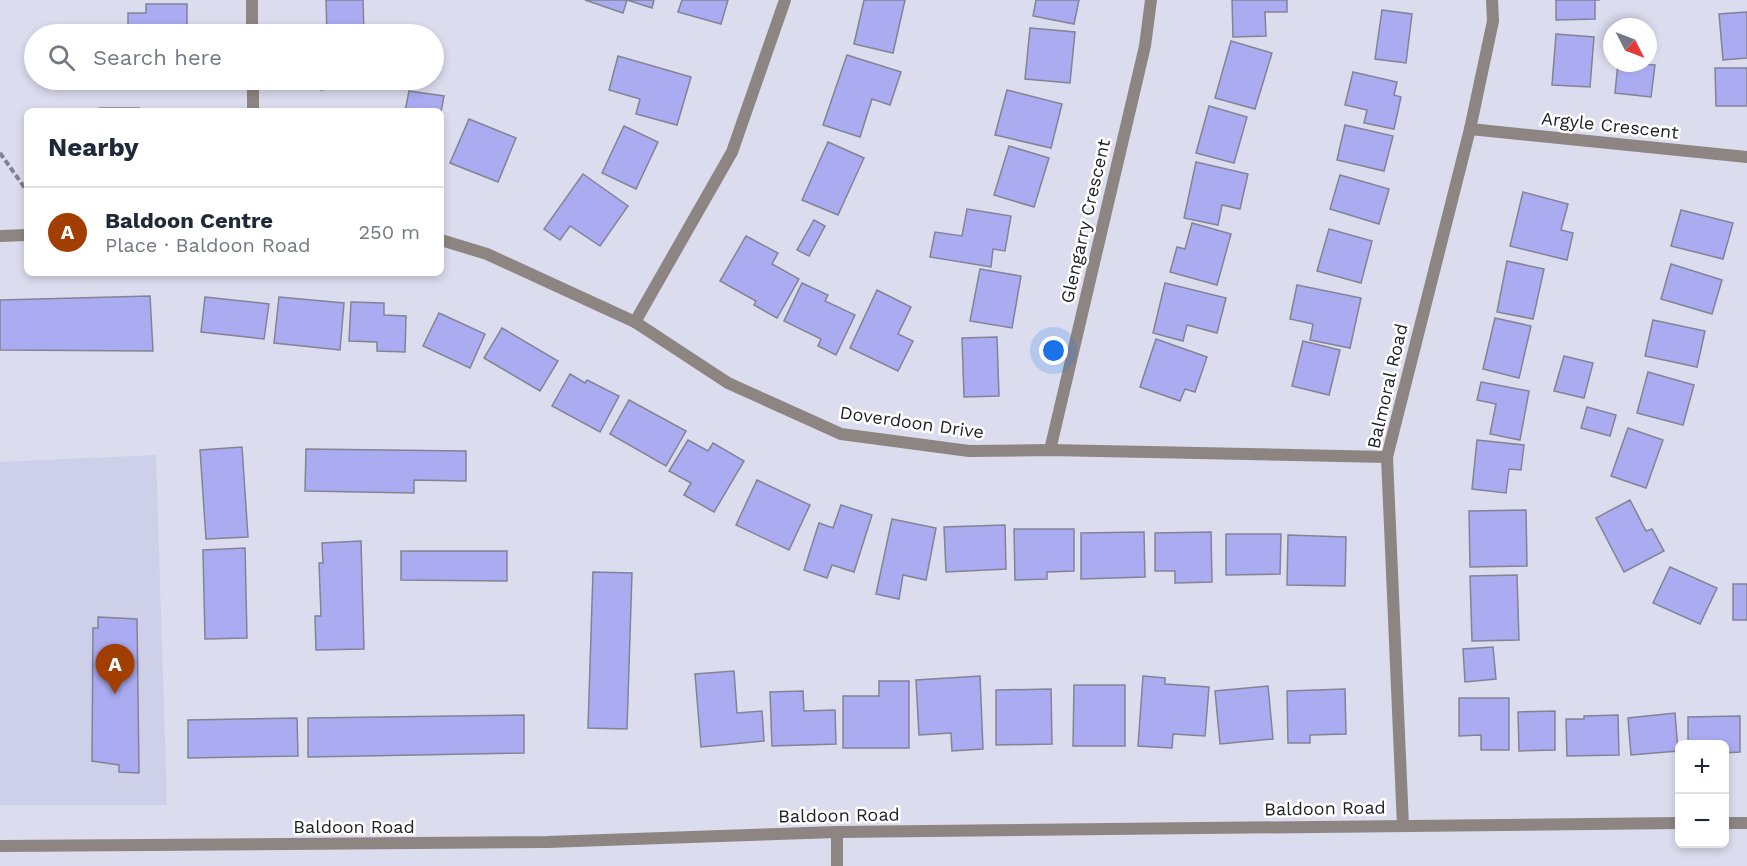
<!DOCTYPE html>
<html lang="en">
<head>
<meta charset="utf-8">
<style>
  body { margin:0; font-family:"Work Sans",sans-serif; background:#f6f6f7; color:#1f2937 }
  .controls { position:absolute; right:18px; bottom:18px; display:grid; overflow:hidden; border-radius:9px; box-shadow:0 3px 9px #0003 }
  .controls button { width:54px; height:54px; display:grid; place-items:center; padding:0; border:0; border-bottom:2px solid #e0e1e3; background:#fff; color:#1f2937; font:30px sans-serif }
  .compass { position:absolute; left:1603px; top:18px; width:54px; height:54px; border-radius:50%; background:#fff; box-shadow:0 3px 9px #0003; rotate:132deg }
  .you { position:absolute; left:1054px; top:351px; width:21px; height:21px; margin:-15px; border:4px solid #fff; border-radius:50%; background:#1a73e8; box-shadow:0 0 0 9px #1a73e833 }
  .badge { display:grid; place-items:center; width:39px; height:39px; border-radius:50%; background:#a13e00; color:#fff; font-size:20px; font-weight:700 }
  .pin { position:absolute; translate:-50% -50px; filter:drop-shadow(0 2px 3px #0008) }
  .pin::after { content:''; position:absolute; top:32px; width:21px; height:18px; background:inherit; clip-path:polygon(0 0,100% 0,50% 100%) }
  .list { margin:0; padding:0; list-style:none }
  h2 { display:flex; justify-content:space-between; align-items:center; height:78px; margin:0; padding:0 24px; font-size:26px }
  h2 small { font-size:20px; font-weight:400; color:#747a83 }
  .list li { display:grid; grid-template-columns:39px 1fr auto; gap:18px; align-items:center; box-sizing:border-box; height:90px; padding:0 24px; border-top:2px solid #e0e1e3 }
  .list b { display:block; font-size:22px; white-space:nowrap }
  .list p { margin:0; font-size:20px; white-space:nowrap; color:#747a83 }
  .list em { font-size:20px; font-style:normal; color:#747a83 }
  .icon { flex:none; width:33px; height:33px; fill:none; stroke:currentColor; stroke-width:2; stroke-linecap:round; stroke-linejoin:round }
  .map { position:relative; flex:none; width:1747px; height:866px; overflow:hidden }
  .search { position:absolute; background:#fff; box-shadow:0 3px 9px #0003; left:24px; top:24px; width:420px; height:66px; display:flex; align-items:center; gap:15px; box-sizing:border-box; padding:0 21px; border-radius:33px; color:#747a83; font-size:22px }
  .panel { position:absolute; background:#fff; box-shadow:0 3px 9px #0003; left:24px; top:108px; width:420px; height:168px; border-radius:9px }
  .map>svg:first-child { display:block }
  .built { fill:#cecfe8 }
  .building { fill:#ababf2; stroke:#828394; stroke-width:1.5 }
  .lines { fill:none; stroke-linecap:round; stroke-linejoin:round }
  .path { stroke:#81828e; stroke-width:4; stroke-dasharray:6 3; stroke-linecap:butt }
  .minor { stroke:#8d8582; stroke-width:12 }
  .tertiary { stroke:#8d8582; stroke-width:12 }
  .labels { text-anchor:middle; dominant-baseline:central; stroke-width:5; stroke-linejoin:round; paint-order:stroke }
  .street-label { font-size:18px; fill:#212228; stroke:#fff }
</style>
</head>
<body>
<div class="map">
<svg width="1747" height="866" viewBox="0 0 1747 866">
  <rect width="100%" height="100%" fill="#dbdcee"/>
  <polygon class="built" points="156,455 167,805 0,805 0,462"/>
  <g class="building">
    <polygon points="326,0 363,0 364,34 327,34"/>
    <polygon points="585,0 654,0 652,8 627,0 623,13"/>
    <polygon points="682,0 728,0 721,24 678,12"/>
    <polygon points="864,0 905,0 893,53 854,44"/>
    <polygon points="1036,0 1079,0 1074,24 1033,16"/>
    <polygon points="1232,0 1287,0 1287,12 1265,12 1266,36 1233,37"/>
    <polygon points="1556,0 1600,0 1595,0 1595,19 1556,20"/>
    <polygon points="146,4 187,4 187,34 128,34 128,13 146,13"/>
    <polygon points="1382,10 1412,14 1406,63 1375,59"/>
    <polygon points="1747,12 1747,58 1723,60 1719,14"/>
    <polygon points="1030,28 1075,32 1070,83 1025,79"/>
    <polygon points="1556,34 1594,37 1590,87 1552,85"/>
    <polygon points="1231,41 1272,53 1255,109 1215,98"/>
    <polygon points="847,55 901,72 890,105 872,99 860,137 823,125"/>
    <polygon points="618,56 691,77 677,125 636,114 640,99 609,90"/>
    <polygon points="1618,63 1655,65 1651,97 1615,93"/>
    <polygon points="1715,68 1747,68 1747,106 1716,106"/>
    <polygon points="1353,72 1397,82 1394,95 1401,97 1394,129 1364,123 1367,110 1345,105"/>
    <polygon points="319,80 350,80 351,86 321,90"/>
    <polygon points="1007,90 1062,104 1051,148 995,135"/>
    <polygon points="409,91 444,96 441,112 405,111"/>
    <polygon points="1209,106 1247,117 1234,163 1196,153"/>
    <rect x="100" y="108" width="39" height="3"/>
    <polygon points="469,119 516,138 498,182 450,163"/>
    <polygon points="1345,125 1393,136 1384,171 1337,160"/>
    <polygon points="624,126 658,142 636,189 602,173"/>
    <polygon points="828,142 864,158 838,215 802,200"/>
    <polygon points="1009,146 1049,158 1034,207 994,195"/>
    <polygon points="1196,162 1248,174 1240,209 1222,205 1218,225 1184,218"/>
    <polygon points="583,174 628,206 600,246 570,226 560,240 544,229"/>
    <polygon points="1340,175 1389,189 1379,224 1330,209"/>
    <polygon points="1523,192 1568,204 1561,230 1573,233 1567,260 1510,246"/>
    <polygon points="967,209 1011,216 1005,251 993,249 991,267 930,257 935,232 962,236"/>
    <polygon points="1681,210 1733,223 1723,259 1671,246"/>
    <polygon points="814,220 825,226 809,256 797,250"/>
    <polygon points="1192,223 1231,234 1217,285 1170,272 1177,247 1185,249"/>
    <polygon points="1329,229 1372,241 1361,283 1317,271"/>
    <polygon points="746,236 778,253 772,264 799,279 777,318 754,305 756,301 720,281"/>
    <polygon points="1507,261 1544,269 1533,319 1497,312"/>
    <polygon points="1671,264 1722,280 1712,314 1661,299"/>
    <polygon points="980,269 1021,276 1012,328 970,321"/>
    <polygon points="802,283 828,295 825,301 855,315 836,355 818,346 821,339 784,321"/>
    <polygon points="1165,283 1226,298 1217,333 1187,325 1183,341 1153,333"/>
    <polygon points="1297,285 1361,298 1350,348 1310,340 1313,324 1290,319"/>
    <polygon points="877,290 911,307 898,334 913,341 898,371 850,348"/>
    <polygon points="150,296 153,351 0,350 0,300"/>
    <polygon points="205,297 269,304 264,339 201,332"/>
    <polygon points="279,297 344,303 340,350 274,343"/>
    <polygon points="351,302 384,303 384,315 406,316 405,352 377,351 377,342 349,341"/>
    <polygon points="439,313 485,334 470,368 423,346"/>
    <polygon points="1495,318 1531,326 1519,378 1483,369"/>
    <polygon points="1653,320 1705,331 1697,367 1645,356"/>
    <polygon points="502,328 558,361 540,391 484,358"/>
    <polygon points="997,337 999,396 964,397 962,338"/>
    <polygon points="1156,339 1207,357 1195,392 1185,389 1180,401 1140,387"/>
    <polygon points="1303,341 1340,350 1329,395 1292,386"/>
    <polygon points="1564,356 1593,363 1584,398 1554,391"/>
    <polygon points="1648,372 1694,385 1683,425 1637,413"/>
    <polygon points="570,374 585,383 587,380 619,396 600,432 552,406"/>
    <polygon points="1481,382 1529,391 1520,440 1490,434 1496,404 1477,400"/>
    <polygon points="629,400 686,431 666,466 610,434"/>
    <polygon points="1587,407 1616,415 1610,436 1581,428"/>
    <polygon points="1628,428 1663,440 1646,488 1611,476"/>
    <polygon points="688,440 708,451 713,443 744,461 714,512 684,495 691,483 669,471"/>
    <polygon points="1477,440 1524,445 1521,470 1509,469 1506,493 1472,489"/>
    <polygon points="242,447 248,537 206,539 200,450"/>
    <polygon points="306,449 466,451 466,481 414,480 414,493 305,491"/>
    <polygon points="757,480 810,505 789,550 736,525"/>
    <polygon points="1630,500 1646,531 1652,529 1664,551 1624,572 1596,518"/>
    <polygon points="841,505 872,515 854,572 832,565 827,578 804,570 819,523 833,528"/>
    <polygon points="1526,510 1527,566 1470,567 1469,511"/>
    <polygon points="892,519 936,528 926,580 903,575 899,599 876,594"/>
    <polygon points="1005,525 1006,569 946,572 944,527"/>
    <polygon points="1014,529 1074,529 1074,571 1047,572 1047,579 1015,580"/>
    <polygon points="1144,532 1145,577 1081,579 1081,533"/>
    <polygon points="1211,532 1212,582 1175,583 1175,571 1155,571 1155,533"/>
    <polygon points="1226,534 1281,534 1280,574 1226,575"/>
    <polygon points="1288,535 1346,537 1345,586 1287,585"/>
    <polygon points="361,541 364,649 316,650 315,616 321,616 319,563 323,563 322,543"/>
    <polygon points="245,548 247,638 205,639 203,550"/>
    <polygon points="401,551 507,551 507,581 401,580"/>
    <polygon points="1670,567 1717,588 1700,624 1653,603"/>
    <polygon points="593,572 632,573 627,729 588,728"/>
    <polygon points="1517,575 1519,640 1472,641 1470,576"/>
    <rect x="1733" y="584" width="14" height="36"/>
    <polygon points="98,617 137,619 139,773 119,772 119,765 92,761 93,628 98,628"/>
    <polygon points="1493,647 1496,679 1465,682 1463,649"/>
    <polygon points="734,671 737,713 762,711 764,741 701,747 695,674"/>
    <polygon points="980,676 983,749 952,751 951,733 919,735 916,680"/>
    <polygon points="1143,676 1165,678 1165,684 1209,687 1205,736 1173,734 1172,748 1138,746"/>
    <polygon points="879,681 909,681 909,748 843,748 843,696 879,696"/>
    <polygon points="1074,685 1125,685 1125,746 1073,746"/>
    <polygon points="1268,686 1273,739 1220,744 1215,691"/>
    <polygon points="1051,689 1052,744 996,745 996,690"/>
    <polygon points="1345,689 1346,734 1310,735 1310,743 1288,743 1287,691"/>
    <polygon points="803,691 804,711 835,710 836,744 772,746 770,692"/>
    <polygon points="1459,698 1509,698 1509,750 1481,750 1481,735 1459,736"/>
    <polygon points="1555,711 1555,750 1519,751 1518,712"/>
    <polygon points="1675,713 1678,751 1631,755 1628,718"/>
    <polygon points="524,715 524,753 308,757 308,718"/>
    <polygon points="1618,715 1619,755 1567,756 1566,719 1584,719 1584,716"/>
    <polygon points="1740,716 1740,752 1724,753 1724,744 1688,744 1688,717"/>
    <polygon points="297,718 298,756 188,758 188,720"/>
  </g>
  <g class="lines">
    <polyline class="path" points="0,153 27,191"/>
    <g class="minor">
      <polyline points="252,0 252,34"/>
      <polyline points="253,80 253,111"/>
      <polyline points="1470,129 1747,157"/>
      <polyline points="0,236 27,235"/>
      <polyline points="441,240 487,254 635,322 728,383 841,434 969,451 1050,450 1387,457"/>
      <polyline points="635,322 732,152 785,0"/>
      <polyline points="1050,450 1145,46 1151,0"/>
      <polyline points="1403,826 1387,457 1470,129 1493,21 1492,0"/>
      <polyline points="837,866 837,832"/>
    </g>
    <g class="tertiary">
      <polyline points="1724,823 1747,823"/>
      <polyline points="0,846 547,842 837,832 1680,823"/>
    </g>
  </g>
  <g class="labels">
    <g class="street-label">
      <text transform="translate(1610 125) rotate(6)">Argyle Crescent</text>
      <text transform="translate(1085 221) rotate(-77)">Glengarry Crescent</text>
      <text transform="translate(1387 386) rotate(-77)">Balmoral Road</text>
      <text transform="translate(912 422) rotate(8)">Doverdoon Drive</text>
      <text transform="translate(1325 808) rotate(-1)">Baldoon Road</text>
      <text transform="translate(839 815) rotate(-1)">Baldoon Road</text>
      <text x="354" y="826">Baldoon Road</text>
    </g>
  </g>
</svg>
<div class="controls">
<button>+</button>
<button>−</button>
</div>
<svg class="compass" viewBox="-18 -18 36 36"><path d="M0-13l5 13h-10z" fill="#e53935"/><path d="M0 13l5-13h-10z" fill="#747a83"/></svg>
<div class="you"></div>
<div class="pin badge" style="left:115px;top:694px">A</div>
<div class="search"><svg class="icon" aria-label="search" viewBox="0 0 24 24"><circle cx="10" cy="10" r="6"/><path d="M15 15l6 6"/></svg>Search here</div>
<section class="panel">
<h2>Nearby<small></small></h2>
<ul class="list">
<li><span class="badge">A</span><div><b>Baldoon Centre</b><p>Place · Baldoon Road</p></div><em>250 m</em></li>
</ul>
</section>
</div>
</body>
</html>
